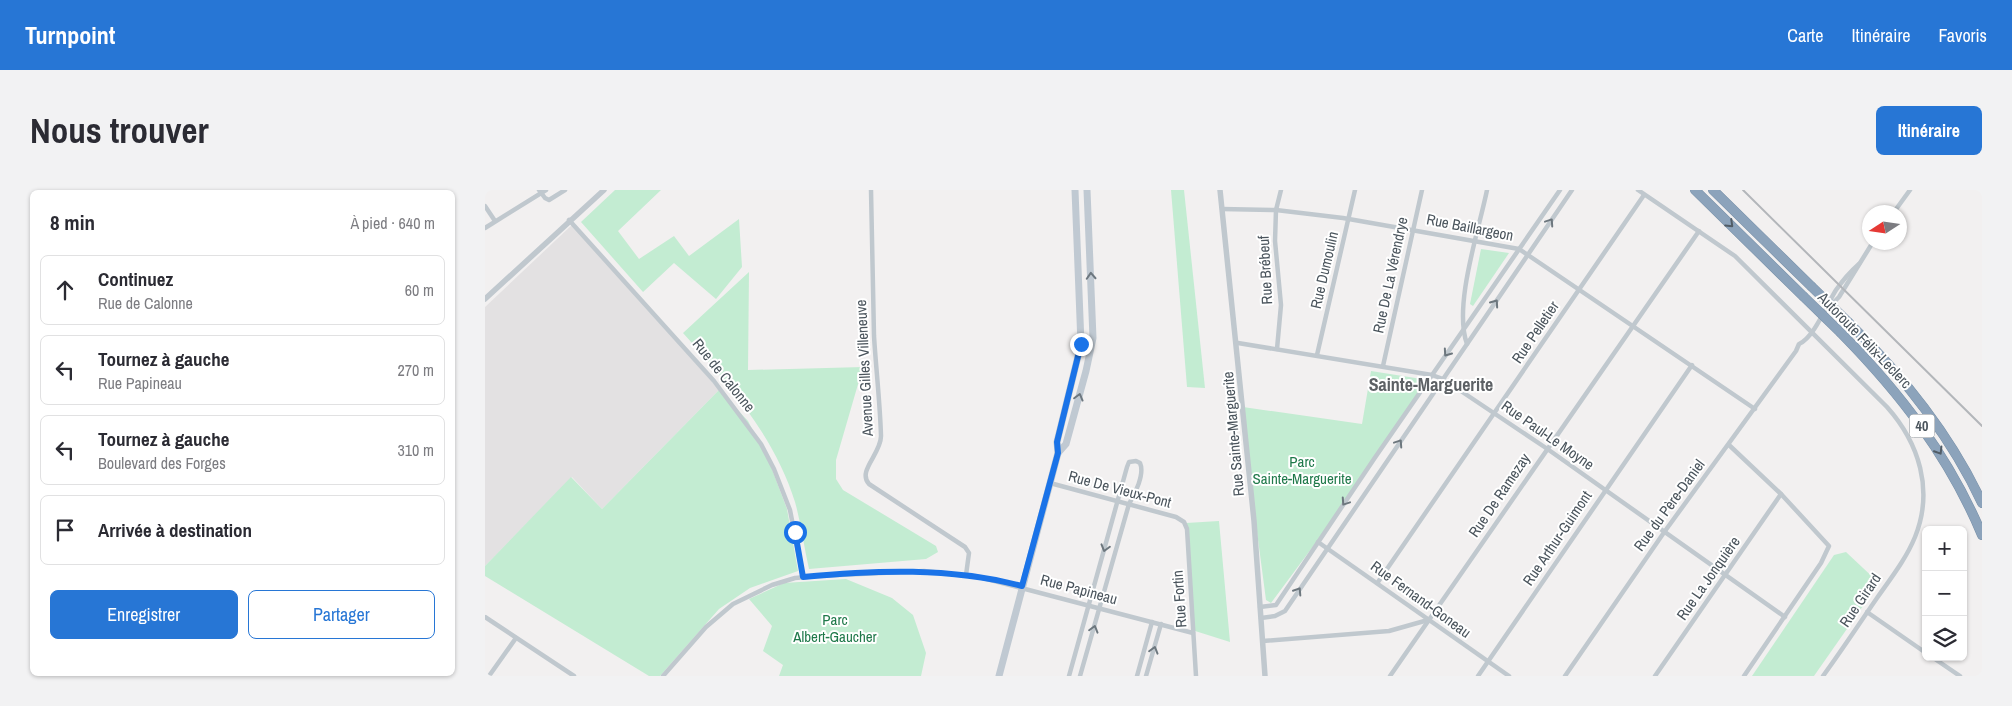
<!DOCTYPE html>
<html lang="fr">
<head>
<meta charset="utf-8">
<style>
  body { margin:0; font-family:"Archivo Narrow",sans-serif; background:#f2f2f3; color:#2b2b33 }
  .controls { position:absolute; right:15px; bottom:15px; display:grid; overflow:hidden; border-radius:8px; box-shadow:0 1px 4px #0004 }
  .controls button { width:45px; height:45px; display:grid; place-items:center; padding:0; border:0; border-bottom:1px solid #e1e1e2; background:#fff; color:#2b2b33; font:25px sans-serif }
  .compass { position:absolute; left:1377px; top:15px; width:45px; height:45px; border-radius:50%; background:#fff; box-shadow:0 1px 4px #0004; rotate:258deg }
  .stop { position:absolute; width:15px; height:15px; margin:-11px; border:4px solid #1a73e8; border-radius:50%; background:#fff }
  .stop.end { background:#1a73e8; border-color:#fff; box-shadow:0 1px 5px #0008 }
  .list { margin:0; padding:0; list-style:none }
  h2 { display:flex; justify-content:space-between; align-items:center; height:65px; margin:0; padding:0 20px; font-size:21px }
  h2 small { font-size:16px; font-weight:400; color:#7c7c81 }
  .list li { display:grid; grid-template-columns:32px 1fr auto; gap:15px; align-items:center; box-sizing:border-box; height:70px; margin:0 10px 10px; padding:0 10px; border:1px solid #e1e1e2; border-radius:8px }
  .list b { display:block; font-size:19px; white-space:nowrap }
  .list p { margin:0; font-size:16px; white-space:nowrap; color:#7c7c81 }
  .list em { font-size:16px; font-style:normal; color:#7c7c81 }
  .actions { display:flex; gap:10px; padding:15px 20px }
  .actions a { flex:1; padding:11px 0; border:1px solid #2776d5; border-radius:8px; text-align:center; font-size:18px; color:#2776d5 }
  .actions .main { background:#2776d5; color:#fff }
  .icon { flex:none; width:28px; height:28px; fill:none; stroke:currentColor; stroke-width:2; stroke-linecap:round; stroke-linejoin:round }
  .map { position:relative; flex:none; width:1497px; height:486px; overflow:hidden; border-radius:8px }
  header { display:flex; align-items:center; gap:30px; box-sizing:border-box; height:70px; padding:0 25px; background:#2776d5; color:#fff }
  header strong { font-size:24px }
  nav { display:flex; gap:28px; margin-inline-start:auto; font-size:18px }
  .intro { display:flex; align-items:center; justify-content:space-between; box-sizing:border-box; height:120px; padding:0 30px }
  h1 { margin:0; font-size:35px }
  .button { padding:12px 22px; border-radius:8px; background:#2776d5; color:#fff; font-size:18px; font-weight:700 }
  main { display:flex; gap:30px; padding:0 30px }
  aside { flex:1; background:#fff; border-radius:8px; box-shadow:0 1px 4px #0004 }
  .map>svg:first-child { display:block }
  .education { fill:#e3e1e2 }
  .green { fill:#c3ecd2 }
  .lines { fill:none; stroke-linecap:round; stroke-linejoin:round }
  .motorway-casing { stroke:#778fa7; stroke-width:10 }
  .minor { stroke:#c0c8ce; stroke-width:4.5 }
  .tertiary { stroke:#c0c8ce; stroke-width:5.5 }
  .secondary { stroke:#c0c9d2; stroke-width:7 }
  .motorway { stroke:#8ca3bb; stroke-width:9 }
  .rail { stroke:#b3b6ba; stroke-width:2 }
  .motorway-bridge-casing { stroke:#778fa7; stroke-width:10; stroke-linecap:butt }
  .motorway-bridge { stroke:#8ca3bb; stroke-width:9 }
  .oneway { stroke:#6d777e }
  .oneway2 { stroke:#515c66 }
  .oneway3 { stroke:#6d777f }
  .route { stroke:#1a73e8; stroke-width:6 }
  .labels { text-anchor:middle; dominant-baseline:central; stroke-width:4; stroke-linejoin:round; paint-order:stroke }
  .shield { fill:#fff; stroke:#80878d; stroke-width:1 }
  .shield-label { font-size:14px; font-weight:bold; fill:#4a545c }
  .street-label { font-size:15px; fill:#4a545c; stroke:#fff }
  .park-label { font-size:15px; fill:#1f794a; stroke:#fff }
  .quarter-label { font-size:18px; font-weight:bold; fill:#5d6165; stroke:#fff }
</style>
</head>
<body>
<header>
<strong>Turnpoint</strong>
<nav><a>Carte</a><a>Itinéraire</a><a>Favoris</a></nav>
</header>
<div class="intro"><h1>Nous trouver</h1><a class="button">Itinéraire</a></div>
<main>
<aside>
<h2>8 min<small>À pied · 640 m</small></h2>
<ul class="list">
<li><svg class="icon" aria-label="ahead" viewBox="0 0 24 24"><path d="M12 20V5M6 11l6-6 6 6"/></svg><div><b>Continuez</b><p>Rue de Calonne</p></div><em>60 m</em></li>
<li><svg class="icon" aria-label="left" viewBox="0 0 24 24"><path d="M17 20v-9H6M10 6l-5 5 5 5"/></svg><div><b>Tournez à gauche</b><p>Rue Papineau</p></div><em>270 m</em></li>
<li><svg class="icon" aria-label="left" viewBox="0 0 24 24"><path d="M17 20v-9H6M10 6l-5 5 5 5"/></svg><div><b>Tournez à gauche</b><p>Boulevard des Forges</p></div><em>310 m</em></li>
<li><svg class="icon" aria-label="arrive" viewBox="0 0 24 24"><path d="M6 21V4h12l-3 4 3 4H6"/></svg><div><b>Arrivée à destination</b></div></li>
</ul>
<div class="actions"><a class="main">Enregistrer</a><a>Partager</a></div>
</aside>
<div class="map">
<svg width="1497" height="486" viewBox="0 0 1497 486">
  <rect width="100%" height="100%" fill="#f2f0f0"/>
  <polygon class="education" points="89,33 234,200 117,319 87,287 0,376 0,117"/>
  <g class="green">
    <polygon points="130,0 176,0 133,41 154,69 189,46 204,66 254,29 257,77 231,109 189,73 158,102 96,32"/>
    <polygon points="686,0 699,0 720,198 702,197"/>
    <polygon points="996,59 1024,63 988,116 985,114"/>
    <path d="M264 82 263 180 378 177 351 270V289L358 300 451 356 453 362 441 369 324 379C319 357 316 333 310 312 290 247 243 193 198 143Z"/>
    <polygon points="886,181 943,190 832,351 786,413 781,410 762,266 758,217 877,234"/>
    <polygon points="234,200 263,231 285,274 302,319 313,381 265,398 234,419 175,486 164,486 0,386 0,376 86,287 117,319"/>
    <polygon points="734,331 745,452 707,440 701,333"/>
    <polygon points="1361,362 1394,393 1329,486 1267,486 1349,365"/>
    <polygon points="361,389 407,408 428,425 441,463 436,486 294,486 298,475 278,461 287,436 264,409 299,393"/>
  </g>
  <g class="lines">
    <defs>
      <g id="motorway">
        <polyline points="1210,0 1318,106"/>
        <polyline points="1228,0 1326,96"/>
        <path d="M1364 133C1418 186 1465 244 1497 313"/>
        <path d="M1356 143C1415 203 1464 266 1497 345"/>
      </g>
    </defs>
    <use href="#motorway" class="motorway-casing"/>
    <g class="minor">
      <polyline points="54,0 60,8 64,10 80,0"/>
      <path d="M386 0C387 49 388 97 389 146 391 179 395 212 396 246 396 264 372 281 384 294L480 357 484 363 481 385"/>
      <path d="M1153 0 1250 66 1402 217C1434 253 1449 300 1430 347 1421 369 1406 388 1392 408 1374 434 1357 460 1338 486"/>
      <polyline points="0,16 10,31"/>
      <polyline points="737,19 791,20 858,28 1034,59 1270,219"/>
      <polyline points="1409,22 1425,0"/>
      <polyline points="84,30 229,191 276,254 289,279 305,320 318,387"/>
      <polyline points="0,38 61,0"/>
      <polyline points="1345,116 1354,107 1388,52"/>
      <polyline points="753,153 947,185 958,189 1061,258 1300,427"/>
      <path d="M982 154C968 116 994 40 1002 0"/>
      <polyline points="792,159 796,115 790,51 791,20 796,0"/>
      <polyline points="832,165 870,0"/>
      <polyline points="898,176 937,0"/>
      <polyline points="1244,255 1296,304 1344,356 1336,373 1259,486"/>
      <polyline points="565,293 691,327 699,332 702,339 711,486"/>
      <polyline points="833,352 1024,486"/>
      <polyline points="893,392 1159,5"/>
      <polyline points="775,417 791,415 889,269 1075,0"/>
      <polyline points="1382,422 1441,463"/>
      <polyline points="0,427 89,486"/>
      <polyline points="776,428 790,426 800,421 1087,0"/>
      <polyline points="778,451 904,441 943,430"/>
      <polyline points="1447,467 1475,486"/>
      <polyline points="4,486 31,448"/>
      <polyline points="178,486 221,437 248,414 287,395 310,388 333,386 439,381 494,387 708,443"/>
      <path d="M584 486 642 277 644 272 651 271 655 273C660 284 650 304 644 314L595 486"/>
      <polyline points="652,486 667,432"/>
      <polyline points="661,486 676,434"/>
      <polyline points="905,486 1214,41"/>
      <polyline points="993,486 1207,175"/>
      <path d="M1080 486 1180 341 1311 161 1314 154C1329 148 1342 114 1351 100 1358 90 1365 82 1374 74"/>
      <polyline points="1170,486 1296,304"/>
    </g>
    <g class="tertiary">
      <polyline points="735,0 769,331 780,486"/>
      <polyline points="0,109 119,0"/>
    </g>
    <g class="secondary">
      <polyline points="573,263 581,254 601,181 608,148 602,0"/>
      <polyline points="514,486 573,263 572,252 596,154 590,0"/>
    </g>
    <use href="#motorway" class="motorway"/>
    <polyline class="rail" points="1258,0 1497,236"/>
    <defs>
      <g id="motorway-bridge">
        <polyline points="1326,96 1364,133"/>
        <polyline points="1318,106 1356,143"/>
      </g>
    </defs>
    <use href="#motorway-bridge" class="motorway-bridge-casing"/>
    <use href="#motorway-bridge" class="motorway-bridge"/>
  </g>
  <defs><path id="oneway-chevron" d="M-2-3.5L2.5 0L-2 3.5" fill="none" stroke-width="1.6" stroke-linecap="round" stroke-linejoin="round" transform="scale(1.25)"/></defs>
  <g class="oneway">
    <use href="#oneway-chevron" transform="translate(1065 32) rotate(-56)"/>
    <use href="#oneway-chevron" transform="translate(1010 113) rotate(-55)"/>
    <use href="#oneway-chevron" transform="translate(962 163) rotate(125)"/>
    <use href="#oneway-chevron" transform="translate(914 253) rotate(-56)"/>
    <use href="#oneway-chevron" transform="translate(860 312) rotate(124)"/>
    <use href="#oneway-chevron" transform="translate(620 358) rotate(106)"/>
    <use href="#oneway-chevron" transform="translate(813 401) rotate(-57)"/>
    <use href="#oneway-chevron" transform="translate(609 439) rotate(-74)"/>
    <use href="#oneway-chevron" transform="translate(669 460) rotate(-74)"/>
  </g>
  <g class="oneway2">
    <use href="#oneway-chevron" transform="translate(1245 34) rotate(44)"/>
    <use href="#oneway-chevron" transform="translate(1454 261) rotate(58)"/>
  </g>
  <g class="oneway3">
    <use href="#oneway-chevron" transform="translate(606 86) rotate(-93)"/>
    <use href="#oneway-chevron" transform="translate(594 207) rotate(-75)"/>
  </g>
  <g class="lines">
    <path class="route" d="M310 342 318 387C391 380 465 377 537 396L573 263 572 252 596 154"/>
  </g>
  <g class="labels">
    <rect class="shield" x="1424.5" y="224.5" width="25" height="23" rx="4"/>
    <g class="shield-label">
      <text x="1437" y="236">40</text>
    </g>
    <g class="street-label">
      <text transform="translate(985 37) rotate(11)">Rue Baillargeon</text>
      <text transform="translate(780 80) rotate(-93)">Rue Brébeuf</text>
      <text transform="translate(839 80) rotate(-77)">Rue Dumoulin</text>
      <text transform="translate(905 85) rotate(-78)">Rue De La Vérendrye</text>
      <text transform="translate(1050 142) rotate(-56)">Rue Pelletier</text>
      <text transform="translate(1380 150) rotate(46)">Autoroute Félix-Leclerc</text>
      <text transform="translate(379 178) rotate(-93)">Avenue Gilles Villeneuve</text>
      <text transform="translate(239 185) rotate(51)">Rue de Calonne</text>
      <text transform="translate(748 244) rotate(-95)">Rue Sainte-Marguerite</text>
      <text transform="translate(1063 245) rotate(35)">Rue Paul-Le Moyne</text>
      <text transform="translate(635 299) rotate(15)">Rue De Vieux-Pont</text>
      <text transform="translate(1014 305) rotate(-56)">Rue De Ramezay</text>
      <text transform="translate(1184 315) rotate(-54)">Rue du Père-Daniel</text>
      <text transform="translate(1072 348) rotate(-56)">Rue Arthur-Guimont</text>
      <text transform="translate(1223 388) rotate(-55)">Rue La Jonquière</text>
      <text transform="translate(594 399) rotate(15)">Rue Papineau</text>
      <text transform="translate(694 409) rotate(-94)">Rue Fortin</text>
      <text transform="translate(936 409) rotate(36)">Rue Fernand-Goneau</text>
      <text transform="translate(1375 410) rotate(-56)">Rue Girard</text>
    </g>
    <g class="park-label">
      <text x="817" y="271">Parc<tspan x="817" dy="17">Sainte-Marguerite</tspan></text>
      <text x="350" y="429">Parc<tspan x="350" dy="17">Albert-Gaucher</tspan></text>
    </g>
    <g class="quarter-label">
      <text x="946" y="194">Sainte-Marguerite</text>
    </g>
  </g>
</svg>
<div class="controls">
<button>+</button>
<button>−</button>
<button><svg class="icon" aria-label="layers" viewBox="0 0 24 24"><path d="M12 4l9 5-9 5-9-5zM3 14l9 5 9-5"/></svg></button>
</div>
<svg class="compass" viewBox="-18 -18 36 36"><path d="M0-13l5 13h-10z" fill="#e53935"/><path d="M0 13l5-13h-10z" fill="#7c7c81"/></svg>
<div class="stop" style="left:310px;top:342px"></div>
<div class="stop end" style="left:596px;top:154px"></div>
</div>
</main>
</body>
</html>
